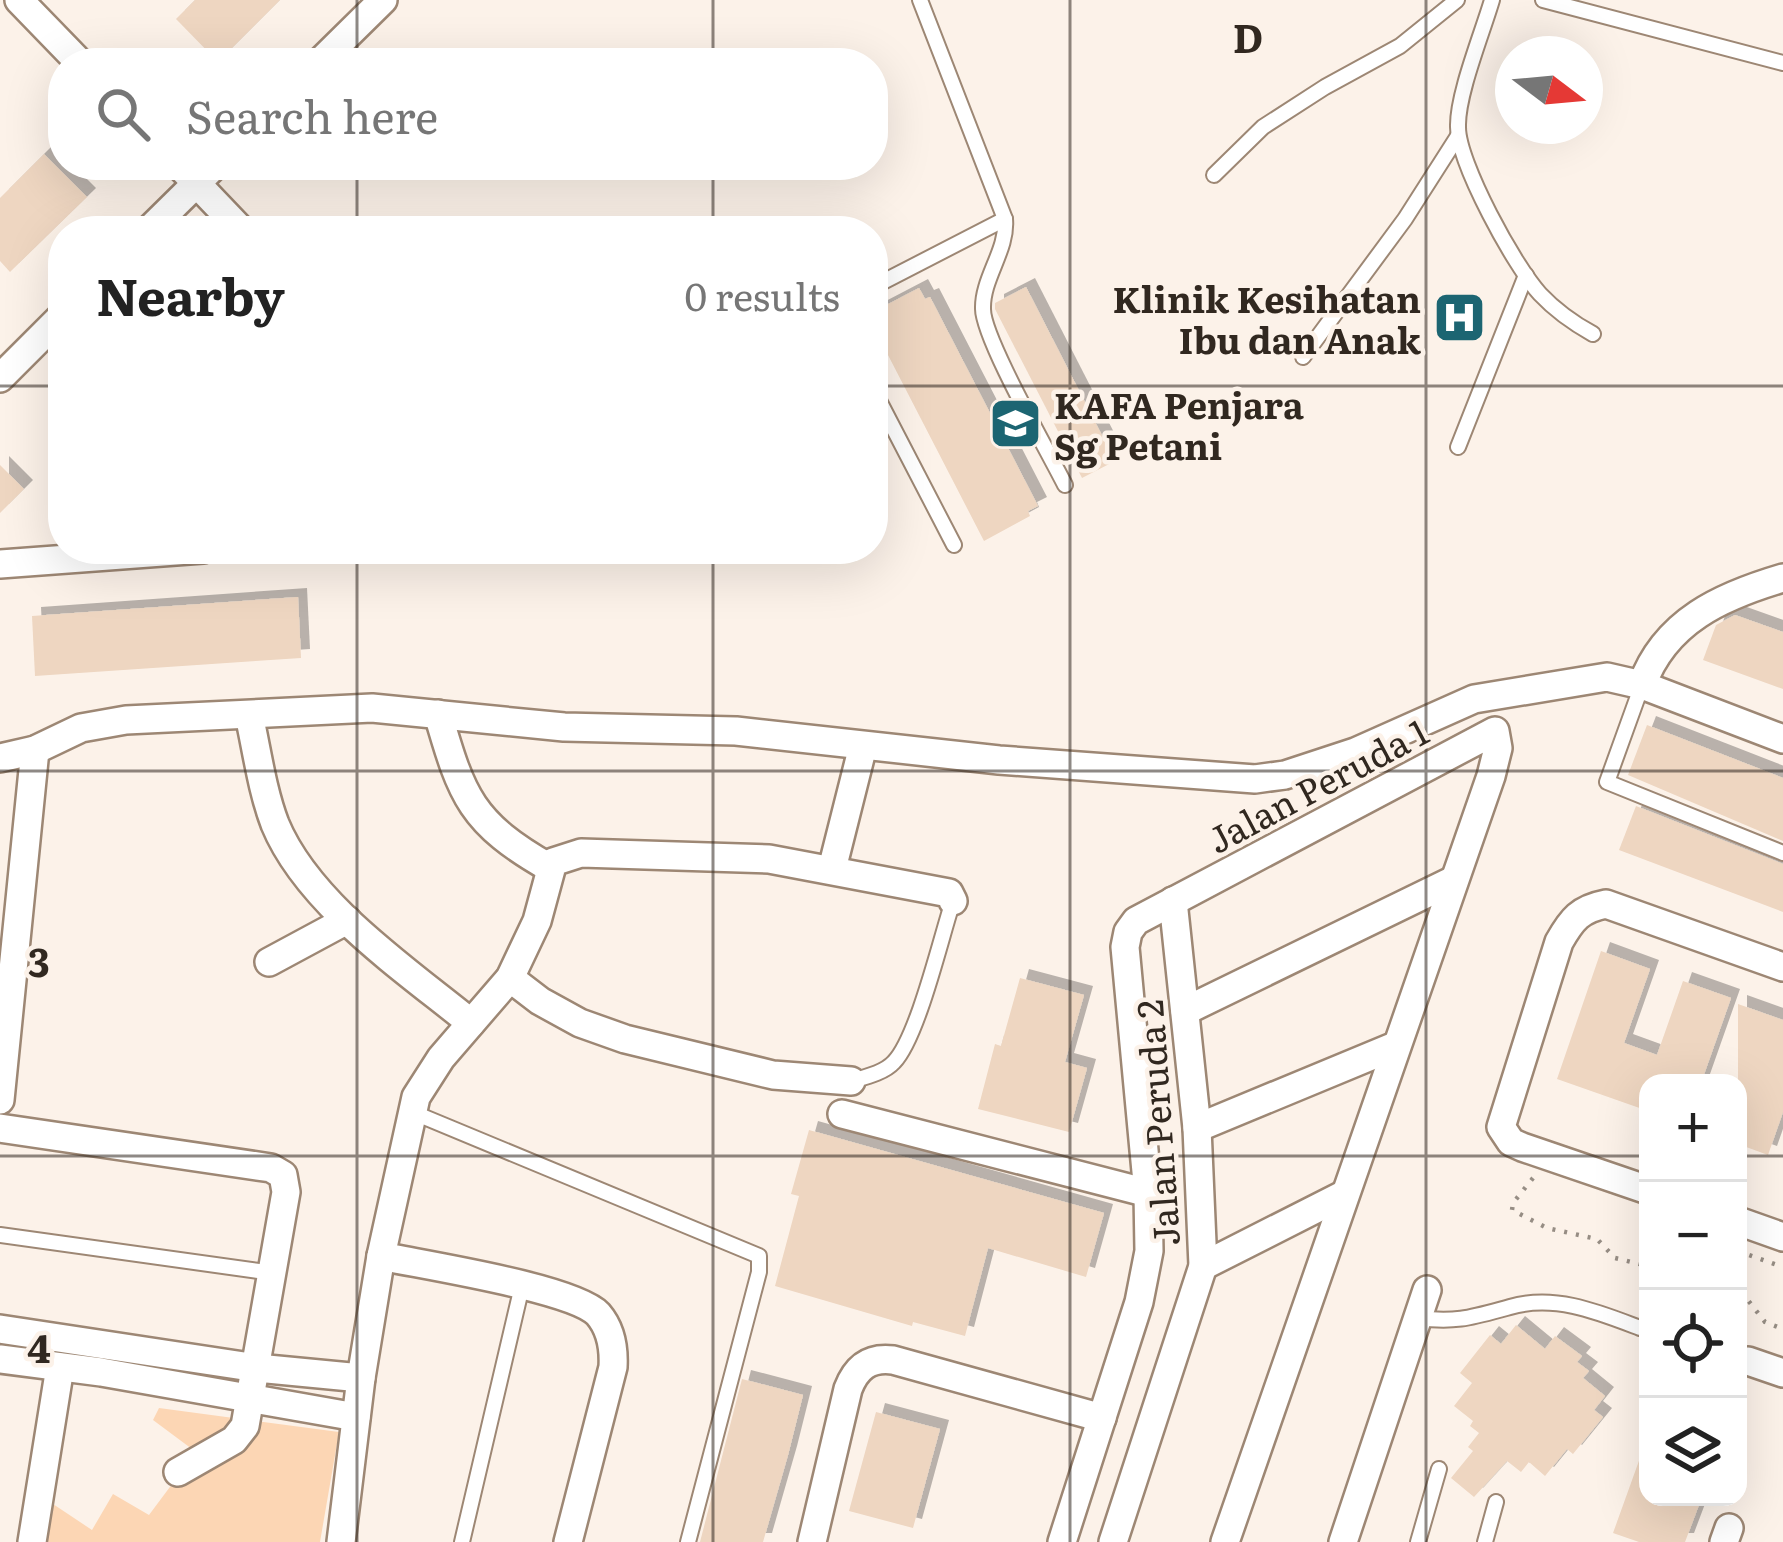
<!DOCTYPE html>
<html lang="en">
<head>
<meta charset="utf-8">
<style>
  body { margin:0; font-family:Literata,serif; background:#f6f6f6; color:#222 }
  .controls { position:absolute; right:36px; bottom:36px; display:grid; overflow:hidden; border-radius:24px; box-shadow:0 12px 48px #0002 }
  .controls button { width:108px; height:108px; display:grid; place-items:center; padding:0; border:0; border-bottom:3px solid #e0e0e0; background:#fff; color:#222; font:60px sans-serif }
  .compass { position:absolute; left:1495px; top:36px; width:108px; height:108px; border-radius:50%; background:#fff; box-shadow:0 12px 48px #0002; rotate:106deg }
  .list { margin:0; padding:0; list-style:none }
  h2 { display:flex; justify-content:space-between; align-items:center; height:156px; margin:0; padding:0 48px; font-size:51px }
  h2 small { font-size:39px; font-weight:400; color:#767676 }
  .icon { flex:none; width:66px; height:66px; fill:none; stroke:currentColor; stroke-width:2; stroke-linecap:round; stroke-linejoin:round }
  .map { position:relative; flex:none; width:1783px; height:1542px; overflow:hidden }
  .search { position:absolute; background:#fff; box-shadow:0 12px 48px #0002; left:48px; top:48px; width:840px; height:132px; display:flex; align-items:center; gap:30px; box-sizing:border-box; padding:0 42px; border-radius:48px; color:#767676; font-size:45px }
  .panel { position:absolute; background:#fff; box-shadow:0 12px 48px #0002; left:48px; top:216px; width:840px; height:348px; border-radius:48px }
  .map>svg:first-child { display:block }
  .green { fill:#fcd6b4 }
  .building { fill:#eed6c1; filter:url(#shadow) }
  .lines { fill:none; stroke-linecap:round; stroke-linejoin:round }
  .lane-casing { stroke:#9d8774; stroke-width:18 }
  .street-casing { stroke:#9d8774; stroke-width:32 }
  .path { stroke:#968d84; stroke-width:4.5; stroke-dasharray:3 9; stroke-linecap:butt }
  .lane { stroke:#fff; stroke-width:14 }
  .street { stroke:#fff; stroke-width:27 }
  .grid { fill:none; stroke:#312820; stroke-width:3; stroke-opacity:0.55 }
  .labels { text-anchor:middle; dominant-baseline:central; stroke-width:9; stroke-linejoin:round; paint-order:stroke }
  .poi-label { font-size:36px; font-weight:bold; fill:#312820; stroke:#fcf2e9; text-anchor:end }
  .street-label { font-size:36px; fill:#312820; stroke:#fcf2e9 }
  .grid-label { font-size:39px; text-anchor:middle; font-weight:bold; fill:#312820; stroke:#fcf2e9; stroke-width:9; stroke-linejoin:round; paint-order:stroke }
</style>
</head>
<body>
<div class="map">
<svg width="1783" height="1542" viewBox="0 0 1783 1542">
  <defs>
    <filter id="shadow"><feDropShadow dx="9" dy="-9" stdDeviation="0" flood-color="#0004"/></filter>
  </defs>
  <rect width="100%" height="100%" fill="#fcf2e9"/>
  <polygon class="green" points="159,1408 339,1432 320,1542 45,1542 50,1502 92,1530 113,1494 149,1515 196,1452 153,1420"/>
  <g class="building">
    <polygon points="195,0 280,0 218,62 176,19"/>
    <polygon points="44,154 87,197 10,272 0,261 0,198"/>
    <polygon points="1026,287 1115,461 1082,478 995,309 995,303"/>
    <polygon points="919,288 925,299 930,297 1038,506 1028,511 1030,516 984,541 873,326 873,312"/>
    <polygon points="0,465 24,489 0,513"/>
    <polygon points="298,597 301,658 35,676 32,616"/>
    <polygon points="1735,615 1783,632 1783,689 1703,660 1716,625"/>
    <polygon points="1647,725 1783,778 1783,841 1628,775"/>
    <polygon points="1636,806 1783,864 1783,912 1619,850"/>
    <polygon points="1601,951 1650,969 1624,1043 1657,1055 1683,981 1731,998 1701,1083 1648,1083 1648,1111 1557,1079"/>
    <polygon points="1020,978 1084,995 1065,1062 1087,1068 1069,1132 978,1109 995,1044 1001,1046"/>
    <polygon points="1738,1004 1783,1020 1783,1112 1768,1155 1738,1144"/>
    <polygon points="809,1130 1104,1213 1086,1277 988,1248 965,1336 913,1322 912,1326 775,1286 799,1196 791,1194"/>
    <polygon points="1516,1325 1545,1349 1555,1336 1582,1356 1577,1362 1589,1371 1583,1378 1605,1396 1594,1410 1603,1417 1573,1454 1567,1449 1545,1476 1529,1462 1521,1472 1507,1461 1474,1497 1451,1478 1473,1451 1468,1447 1479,1433 1470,1426 1473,1421 1454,1406 1472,1383 1460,1373 1490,1335 1501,1344"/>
    <polygon points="742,1379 803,1395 788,1455 763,1542 700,1542"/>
    <polygon points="876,1412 940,1429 913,1528 849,1511"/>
    <polygon points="1645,1444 1648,1497 1702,1497 1685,1542 1639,1542 1613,1533"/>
  </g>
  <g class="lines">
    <defs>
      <g id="lane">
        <path d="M920 0 1005 219C1008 250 982 278 983 309 983 338 1048 451 1065 485"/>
        <path d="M1492 0C1482 34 1457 95 1458 127 1458 163 1515 267 1540 294 1556 311 1573 323 1593 334"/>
        <polyline points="1543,0 1783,63"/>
        <polyline points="1214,175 1263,127 1325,87 1400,46 1457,0"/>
        <polyline points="873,287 1005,219"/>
        <polyline points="1303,357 1405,219 1458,136"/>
        <polyline points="873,389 954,545"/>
        <polyline points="1458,447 1526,275"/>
        <polyline points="1642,685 1607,782 1783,853"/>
        <path d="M851 1081C865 1077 884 1073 894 1062 918 1037 941 937 953 901"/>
        <polyline points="412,1112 759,1256 759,1272 688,1542"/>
        <polyline points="0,1235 273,1273"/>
        <path d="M1418 1318C1457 1323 1473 1317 1510 1307 1555 1294 1598 1312 1640 1328"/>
        <polyline points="462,1542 522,1286"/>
        <polyline points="1418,1542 1439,1469"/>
        <polyline points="1485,1542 1496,1502"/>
      </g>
      <g id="street">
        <polyline points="19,0 80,63"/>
        <polyline points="319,63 383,0"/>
        <polyline points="179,165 242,231"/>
        <polyline points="148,231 215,165"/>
        <polyline points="0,378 63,315"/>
        <polyline points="0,564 203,549"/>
        <path d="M1642 685C1665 621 1722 596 1783 578"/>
        <path d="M438 714C462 797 471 823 550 868"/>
        <path d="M249 715C257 751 262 790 275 824 308 904 406 970 471 1023"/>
        <polyline points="0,758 35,750 81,728 126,720 372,708 564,727 736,731 999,760 1255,779 1285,775 1355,752 1474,699 1607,677 1642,685 1783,739"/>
        <polyline points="832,869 863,746"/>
        <polyline points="269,962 347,920"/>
        <polyline points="510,978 540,1001 580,1023 625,1039 773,1075 851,1081"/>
        <polyline points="1185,1011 1454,880"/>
        <polyline points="0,1100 35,750"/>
        <polyline points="842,1114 1148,1193"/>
        <polyline points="0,1128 271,1168 283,1175 286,1192 245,1426 234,1440 178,1472"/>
        <polyline points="1197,1128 1395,1046"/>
        <path d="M1648 1190 1522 1147 1511 1142 1501 1127 1559 942C1572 919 1580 909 1606 904L1783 967"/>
        <polyline points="1738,1221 1783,1237"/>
        <path d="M381 1256C423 1265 573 1288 598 1314 611 1329 614 1349 613 1367L568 1542"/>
        <polyline points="1203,1266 1343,1195"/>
        <polyline points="0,1329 257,1368 361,1378"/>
        <polyline points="0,1359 101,1372 356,1417"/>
        <polyline points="1748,1361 1783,1373"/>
        <polyline points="32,1542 60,1367"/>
        <polyline points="341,1542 361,1378 381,1256 416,1097 441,1058 510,978 537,921 553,862 581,853 769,859 949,893 953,901"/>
        <path d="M812 1542 848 1389C856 1368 869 1357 893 1360L1102 1418"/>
        <polyline points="1062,1542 1139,1302 1149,1251 1148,1193 1125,947 1128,932 1136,921 1495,731 1498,748 1491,776 1225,1542"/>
        <polyline points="1113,1542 1203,1266 1197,1128 1173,901"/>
        <polyline points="1343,1542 1427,1290"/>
        <polyline points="1724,1542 1729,1528"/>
      </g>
    </defs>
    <use href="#lane" class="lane-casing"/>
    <use href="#street" class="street-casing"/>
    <g class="path">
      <polyline points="1533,1178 1513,1203 1512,1210 1547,1228 1597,1239 1615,1258 1648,1266"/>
      <polyline points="1738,1251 1783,1267"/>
      <polyline points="1738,1298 1747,1299 1765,1322 1783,1329"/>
    </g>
    <use href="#lane" class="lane"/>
    <use href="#street" class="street"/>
  </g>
  <path class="grid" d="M357 0V63M713 0V63M1070 0V1542M1426 0V1542M357 165V231M713 165V231M0 386H63M873 386H1783M357 549V1542M713 549V1542M0 771H1783M0 1156H1648M1738 1156H1783"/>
  <defs>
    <symbol id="hospital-square" viewBox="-11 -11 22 22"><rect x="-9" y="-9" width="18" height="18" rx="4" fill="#1c6572" stroke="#fcf2e9"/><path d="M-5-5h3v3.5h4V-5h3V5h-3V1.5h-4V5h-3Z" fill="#fff"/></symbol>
    <symbol id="school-square" viewBox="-11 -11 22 22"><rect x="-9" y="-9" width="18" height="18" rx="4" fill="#1c6572" stroke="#fcf2e9"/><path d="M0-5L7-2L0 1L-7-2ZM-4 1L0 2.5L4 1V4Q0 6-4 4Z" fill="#fff"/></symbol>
  </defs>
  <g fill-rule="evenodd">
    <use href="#hospital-square" x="1430" y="288" width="59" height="59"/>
    <use href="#school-square" x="986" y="394" width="59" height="59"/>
  </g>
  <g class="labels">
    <g class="poi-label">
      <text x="1421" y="297">Klinik Kesihatan<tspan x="1421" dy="41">Ibu dan Anak</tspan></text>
      <text x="1054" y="403" text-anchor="start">KAFA Penjara<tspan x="1054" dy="41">Sg Petani</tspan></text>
    </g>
    <g class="street-label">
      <text transform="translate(1317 784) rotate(-28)">Jalan Peruda 1</text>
      <text transform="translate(1156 1123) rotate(-94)">Jalan Peruda 2</text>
    </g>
  </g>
  <g class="grid-label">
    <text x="1248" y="53">D</text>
    <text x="39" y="977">3</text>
    <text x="39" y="1363">4</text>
  </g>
</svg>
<div class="controls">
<button>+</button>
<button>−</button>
<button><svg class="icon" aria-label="locate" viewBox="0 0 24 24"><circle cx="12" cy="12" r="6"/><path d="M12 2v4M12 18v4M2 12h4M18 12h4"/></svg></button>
<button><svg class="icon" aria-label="layers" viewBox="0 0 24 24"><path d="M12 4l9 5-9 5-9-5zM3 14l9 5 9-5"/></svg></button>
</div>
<svg class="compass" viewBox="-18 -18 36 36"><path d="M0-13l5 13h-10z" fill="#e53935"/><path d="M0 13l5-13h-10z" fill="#767676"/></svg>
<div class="search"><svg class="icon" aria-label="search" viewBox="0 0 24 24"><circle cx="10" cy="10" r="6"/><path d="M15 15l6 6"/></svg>Search here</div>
<section class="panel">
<h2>Nearby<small>0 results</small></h2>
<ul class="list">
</ul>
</section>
</div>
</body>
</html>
